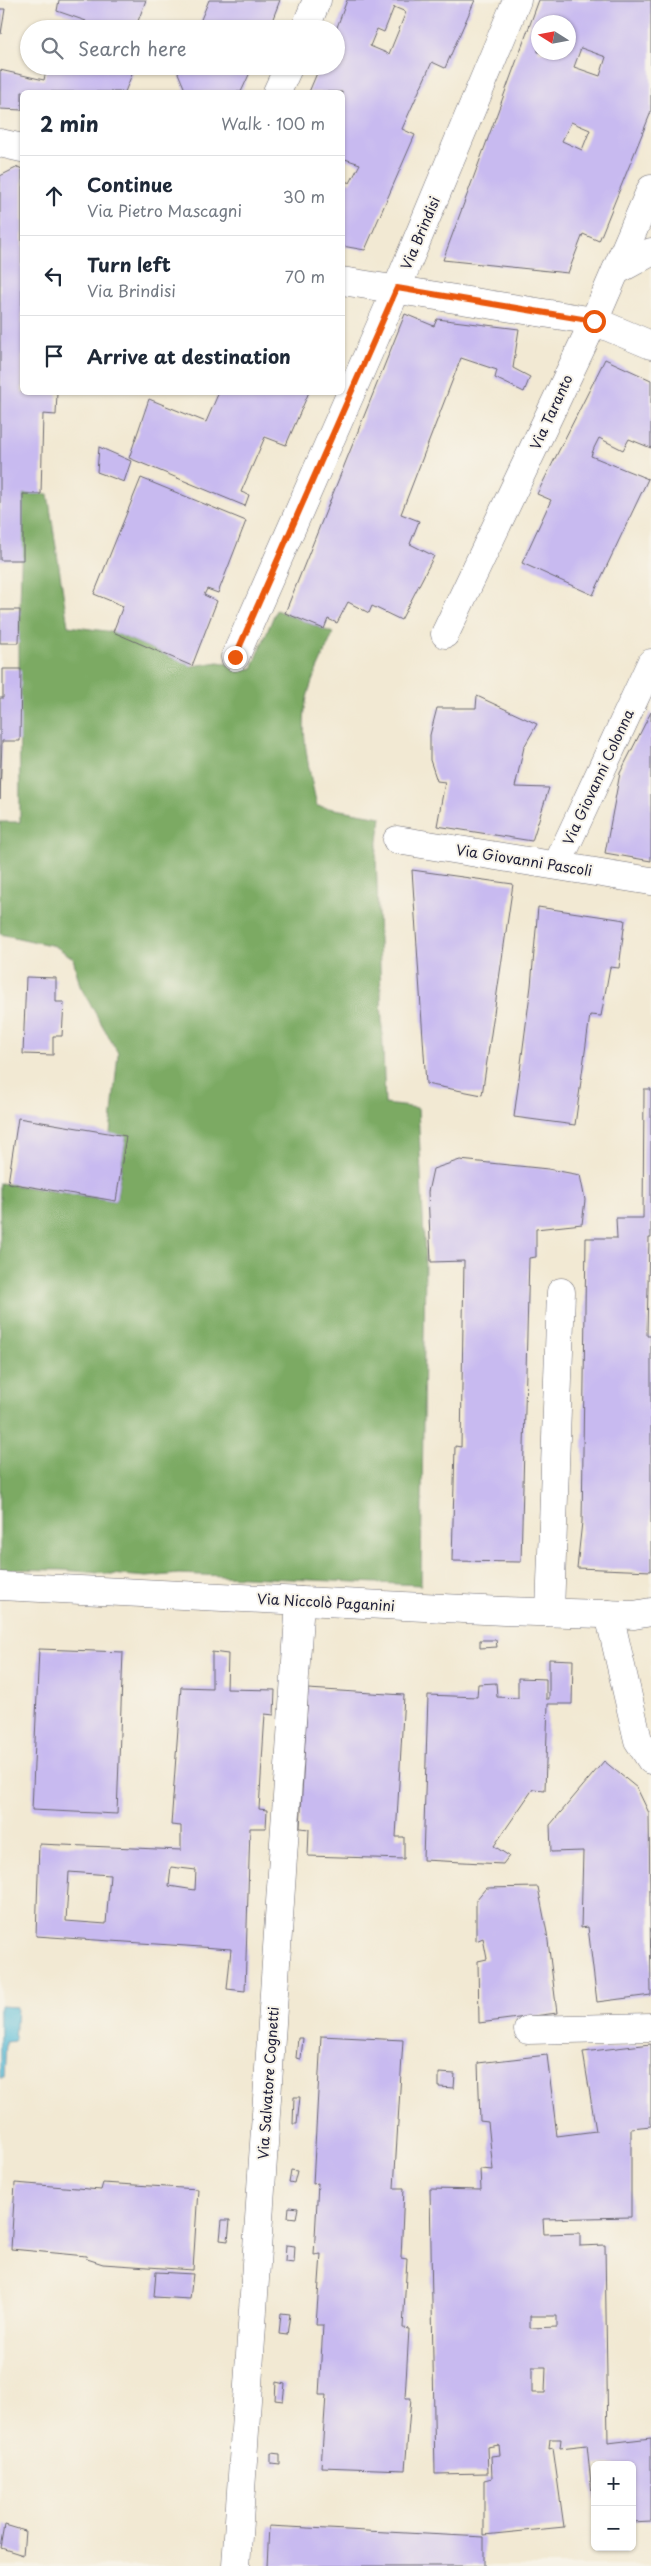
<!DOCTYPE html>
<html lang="en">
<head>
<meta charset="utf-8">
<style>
  body { margin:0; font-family:"Playpen Sans",sans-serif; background:#f6f6f7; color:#1f2937 }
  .controls { position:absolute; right:15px; bottom:15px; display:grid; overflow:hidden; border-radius:8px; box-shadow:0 1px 4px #0004 }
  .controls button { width:45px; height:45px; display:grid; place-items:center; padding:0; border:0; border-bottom:1px solid #e0e1e3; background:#fff; color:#1f2937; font:25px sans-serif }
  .compass { position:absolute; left:531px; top:15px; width:45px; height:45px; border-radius:50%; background:#fff; box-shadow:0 1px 4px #0004; rotate:281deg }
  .stop { position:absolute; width:15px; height:15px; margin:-11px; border:4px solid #ea580c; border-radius:50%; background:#fff }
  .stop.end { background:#ea580c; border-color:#fff; box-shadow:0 1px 5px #0008 }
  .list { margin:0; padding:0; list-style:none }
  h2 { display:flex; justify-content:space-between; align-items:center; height:65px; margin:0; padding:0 20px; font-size:21px }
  h2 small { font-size:16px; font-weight:400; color:#747a83 }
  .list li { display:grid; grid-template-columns:32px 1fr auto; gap:15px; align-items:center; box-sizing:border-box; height:80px; padding:0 20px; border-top:1px solid #e0e1e3 }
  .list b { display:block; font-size:19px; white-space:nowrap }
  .list p { margin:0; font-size:16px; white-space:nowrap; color:#747a83 }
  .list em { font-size:16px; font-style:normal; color:#747a83 }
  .icon { flex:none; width:28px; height:28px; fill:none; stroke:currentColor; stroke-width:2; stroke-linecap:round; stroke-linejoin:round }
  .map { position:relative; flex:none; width:651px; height:2566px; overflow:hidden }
  .search { position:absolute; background:#fff; box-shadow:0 1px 4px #0004; left:20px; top:20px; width:325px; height:55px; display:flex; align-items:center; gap:12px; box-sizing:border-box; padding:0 18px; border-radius:28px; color:#747a83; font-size:19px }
  .panel { position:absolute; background:#fff; box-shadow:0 1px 4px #0004; left:20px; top:90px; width:325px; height:305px; border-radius:8px }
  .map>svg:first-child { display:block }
  .forest { fill:#7caa63; stroke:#4f664f }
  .water { fill:#59bdd8; stroke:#3e708a }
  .building { fill:#c8baf0; fill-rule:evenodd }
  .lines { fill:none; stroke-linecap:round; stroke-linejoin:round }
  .minor-casing { stroke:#6b6870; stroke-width:29 }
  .minor { stroke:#fff; stroke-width:28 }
  .route { stroke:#ea580c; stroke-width:6 }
  .labels { text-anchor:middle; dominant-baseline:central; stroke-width:4; stroke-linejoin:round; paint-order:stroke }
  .street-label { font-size:14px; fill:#22223b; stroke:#f7f3e8 }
</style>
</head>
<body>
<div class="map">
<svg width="651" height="2566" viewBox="0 0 651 2566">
  <rect width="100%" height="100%" fill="#f7f3e8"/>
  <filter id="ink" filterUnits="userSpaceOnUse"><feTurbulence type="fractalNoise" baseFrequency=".02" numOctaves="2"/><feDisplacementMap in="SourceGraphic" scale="10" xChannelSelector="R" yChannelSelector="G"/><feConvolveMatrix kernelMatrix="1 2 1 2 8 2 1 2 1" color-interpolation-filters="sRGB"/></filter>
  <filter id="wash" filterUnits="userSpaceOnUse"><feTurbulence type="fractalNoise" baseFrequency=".0096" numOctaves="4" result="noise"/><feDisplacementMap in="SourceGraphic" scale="20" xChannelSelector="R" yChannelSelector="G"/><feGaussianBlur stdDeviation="1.12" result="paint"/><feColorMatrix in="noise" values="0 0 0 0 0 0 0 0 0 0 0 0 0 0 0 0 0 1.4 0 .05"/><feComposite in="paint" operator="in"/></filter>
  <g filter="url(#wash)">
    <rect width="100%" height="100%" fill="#f2e9d3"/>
    <path class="forest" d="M23 494H48L68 626 113 632 192 666 219 662 252 669 276 610 333 633C325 654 312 676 307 698 299 732 310 773 317 806L381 817 376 857 385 1104 418 1108 425 1260 421 1585 179 1574 147 1577 62 1570 0 1569V1183L116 1201 126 1137 110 1134 118 1053 80 986 73 958 55 946 0 934V822H20L19 643Z"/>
    <polygon class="water" points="0,2006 17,2007 15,2041 6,2042 4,2078 0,2078"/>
    <g id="blocks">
      <g class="building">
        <polygon points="59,0 146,0 135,29 83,29 86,21 57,11"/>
        <polygon points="209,0 280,0 269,29 197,29"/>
        <path d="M347 0H475L445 68 432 62 402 129 415 135 365 250 342 246V180L350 183 360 164 342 158V92H309L320 66H336V30ZM394 7 406 12 389 54 370 46 377 29 384 32Z"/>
        <path d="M539 0H651V112L599 241 583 234 568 273 443 260ZM538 22H568V52H538ZM581 48 606 57 600 76 574 67ZM571 122 590 130 582 150 562 141Z"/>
        <polygon points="0,9 5,9 1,34 0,34"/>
        <polygon points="47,66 126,66 134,69 125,92 22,92 22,110 0,109 0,70 44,80"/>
        <polygon points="181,66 253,66 241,92 186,92 178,73"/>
        <polygon points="18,167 22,169 22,392 57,392 56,415 43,414 41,494 23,494 23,560 0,560 0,176"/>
        <polygon points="405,314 434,326 437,319 519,329 513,368 530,377 524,392 495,378 497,370 461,358 401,514 419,521 410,544 434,556 401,620 372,606 369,613 348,602 337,623 328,619 324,629 285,613"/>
        <polygon points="605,359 651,380 651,448 629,439 623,450 599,438 594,448 591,456 648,479 593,595 522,563 551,500 537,494"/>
        <polygon points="219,392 309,392 286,445 265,437 241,492 249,495 245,506 129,458 149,399 206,422"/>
        <polygon points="99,447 131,461 124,482 97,472"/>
        <polygon points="141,478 246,521 218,593 207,589 204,595 217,601 192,666 113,632 123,606 94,594"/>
        <polygon points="0,610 20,610 19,643 0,643"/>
        <polygon points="3,669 21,669 20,741 2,741 0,799 0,698 3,698"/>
        <polygon points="477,696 537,724 524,747 515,787 549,788 532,841 437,826 445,782 437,781 430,760 430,735 437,708 476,708"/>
        <polygon points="651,712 651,861 605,853 620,773"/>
        <polygon points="412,870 513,884 482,1095 426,1084"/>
        <polygon points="538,907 625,920 619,968 610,967 601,1016 590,1015 575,1125 514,1117 531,986"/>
        <polygon points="26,977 56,978 56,1002 64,1002 62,1036 53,1036 53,1055 23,1054"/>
        <polygon points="644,1089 651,1089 651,1238 649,1238 647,1336 651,1336 651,1571 577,1568 582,1522 586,1238 617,1238 616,1218 643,1218"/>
        <polygon points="18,1118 126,1136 116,1201 8,1183"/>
        <polygon points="460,1160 548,1169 580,1175 585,1200 582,1224 536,1229 536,1257 529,1258 521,1562 452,1561 455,1446 461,1447 464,1261 431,1262 428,1192 433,1169"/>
        <polygon points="480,1640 496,1640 497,1647 480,1648"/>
        <polygon points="39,1649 123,1652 117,1814 32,1810"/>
        <path d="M212 1652 228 1654 227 1689 275 1690 274 1715 265 1714 259 1809 267 1810 266 1828H250L245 1991 227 1989 231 1949 36 1936 39 1844 181 1850V1826L171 1825 181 1687 212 1688ZM171 1867 196 1870 195 1890 169 1886ZM69 1872 110 1875 106 1924 66 1921Z"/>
        <polygon points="549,1659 573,1660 572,1704 548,1704 545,1790 533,1789 494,1846 509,1856 503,1864 423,1860 428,1695 477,1697 478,1684 496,1683 497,1697 518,1698 518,1678 546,1679 546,1699 549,1699"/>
        <polygon points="308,1689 404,1695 396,1837 404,1837 404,1859 308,1856 309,1829 300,1828"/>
        <polygon points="604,1761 637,1788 649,1813 651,1995 597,2002 588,1927 581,1928 583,1851 551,1852 550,1825"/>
        <polygon points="538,1887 547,1933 557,2013 479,2023 478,1961 487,1959 483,1938 476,1941 476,1900 486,1888"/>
        <polygon points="321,2036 403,2040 394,2188 404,2188 401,2258 407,2259 403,2328 409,2329 405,2398 411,2398 405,2470 321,2467 326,2395 319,2395 323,2325 316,2325 321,2254 314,2255 318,2183 313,2184"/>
        <polygon points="298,2038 303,2038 301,2059 296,2058"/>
        <path d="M651 2044V2126L631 2128V2217L543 2219 544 2234 580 2233V2246L605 2245 608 2443 651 2438V2521L632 2522V2465H595L593 2503 587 2445 560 2448 561 2439H550L549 2449 553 2448 564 2527 484 2535V2480L492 2478 491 2456 500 2455 499 2445 487 2447 488 2473 435 2474 430 2189 481 2190 480 2169 493 2170 488 2122 480 2121 478 2063 547 2055 557 2136 596 2131 583 2052ZM530 2316H557V2327L530 2328ZM532 2367H546L545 2393H532Z"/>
        <polygon points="439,2073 455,2074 454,2088 439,2087"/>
        <polygon points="294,2097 300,2097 297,2124 293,2124"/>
        <polygon points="291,2170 297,2171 294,2183 289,2182"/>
        <polygon points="15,2183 101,2190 103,2183 198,2189 193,2270 103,2264 87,2259 86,2256 11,2249"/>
        <polygon points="289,2207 298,2208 296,2218 288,2217"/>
        <polygon points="222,2220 230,2220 228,2241 220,2240"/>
        <polygon points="286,2245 295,2246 294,2263 285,2262"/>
        <polygon points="156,2272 193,2274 190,2299 154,2297"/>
        <polygon points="281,2313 290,2314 287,2335 279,2334"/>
        <polygon points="276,2382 285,2384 283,2401 275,2400"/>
        <polygon points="271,2453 280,2454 280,2465 271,2464"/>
        <polygon points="5,2525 25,2531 23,2555 1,2548"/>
        <polygon points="269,2526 484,2537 484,2566 267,2566"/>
      </g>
    </g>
  </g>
  <g filter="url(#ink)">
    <use href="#blocks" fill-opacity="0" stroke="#6b6870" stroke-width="1"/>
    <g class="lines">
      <defs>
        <g id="minor">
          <polyline points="305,29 317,0"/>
          <polyline points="277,92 289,66"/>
          <polyline points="0,143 22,148"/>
          <polyline points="616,271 651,252"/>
          <polyline points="342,281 594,321 651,345"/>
          <polyline points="445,634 594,321 651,189"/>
          <polyline points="235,657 397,288 517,0"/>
          <polyline points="397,840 651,881"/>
          <polyline points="557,865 651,663"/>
          <polyline points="0,1586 504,1611 634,1615 651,1612"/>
          <polyline points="550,1612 561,1292"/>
          <polyline points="609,1614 638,1740 651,1760"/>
          <polyline points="528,2030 651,2027"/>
          <polyline points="236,2566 300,1601"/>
        </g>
      </defs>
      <use href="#minor" class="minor-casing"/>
      <use href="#minor" class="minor"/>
    </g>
  </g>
  <g class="lines" filter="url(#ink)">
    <polyline class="route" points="235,657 397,288 594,321"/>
  </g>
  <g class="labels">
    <g class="street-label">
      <text transform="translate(420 233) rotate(-67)">Via Brindisi</text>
      <text transform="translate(551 412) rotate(-65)">Via Taranto</text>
      <text transform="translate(598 777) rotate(-65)">Via Giovanni Colonna</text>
      <text transform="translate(524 860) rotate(9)">Via Giovanni Pascoli</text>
      <text transform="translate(326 1602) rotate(3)">Via Niccolò Paganini</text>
      <text transform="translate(268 2083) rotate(-86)">Via Salvatore Cognetti</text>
    </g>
  </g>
</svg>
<div class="controls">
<button>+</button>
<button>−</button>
</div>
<svg class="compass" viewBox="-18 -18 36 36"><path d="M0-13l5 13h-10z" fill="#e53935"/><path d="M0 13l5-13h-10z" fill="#747a83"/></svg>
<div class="stop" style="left:594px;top:321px"></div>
<div class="stop end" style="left:235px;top:657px"></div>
<div class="search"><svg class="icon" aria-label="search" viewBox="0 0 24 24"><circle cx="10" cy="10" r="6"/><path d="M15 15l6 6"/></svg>Search here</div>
<section class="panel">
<h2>2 min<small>Walk · 100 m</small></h2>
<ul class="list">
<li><svg class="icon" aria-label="ahead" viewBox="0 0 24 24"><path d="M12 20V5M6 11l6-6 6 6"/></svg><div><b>Continue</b><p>Via Pietro Mascagni</p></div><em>30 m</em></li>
<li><svg class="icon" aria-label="left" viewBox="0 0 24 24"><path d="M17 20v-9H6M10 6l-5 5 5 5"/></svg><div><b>Turn left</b><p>Via Brindisi</p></div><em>70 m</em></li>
<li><svg class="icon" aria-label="arrive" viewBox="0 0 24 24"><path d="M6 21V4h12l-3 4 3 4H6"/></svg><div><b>Arrive at destination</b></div></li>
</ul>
</section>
</div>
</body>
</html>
